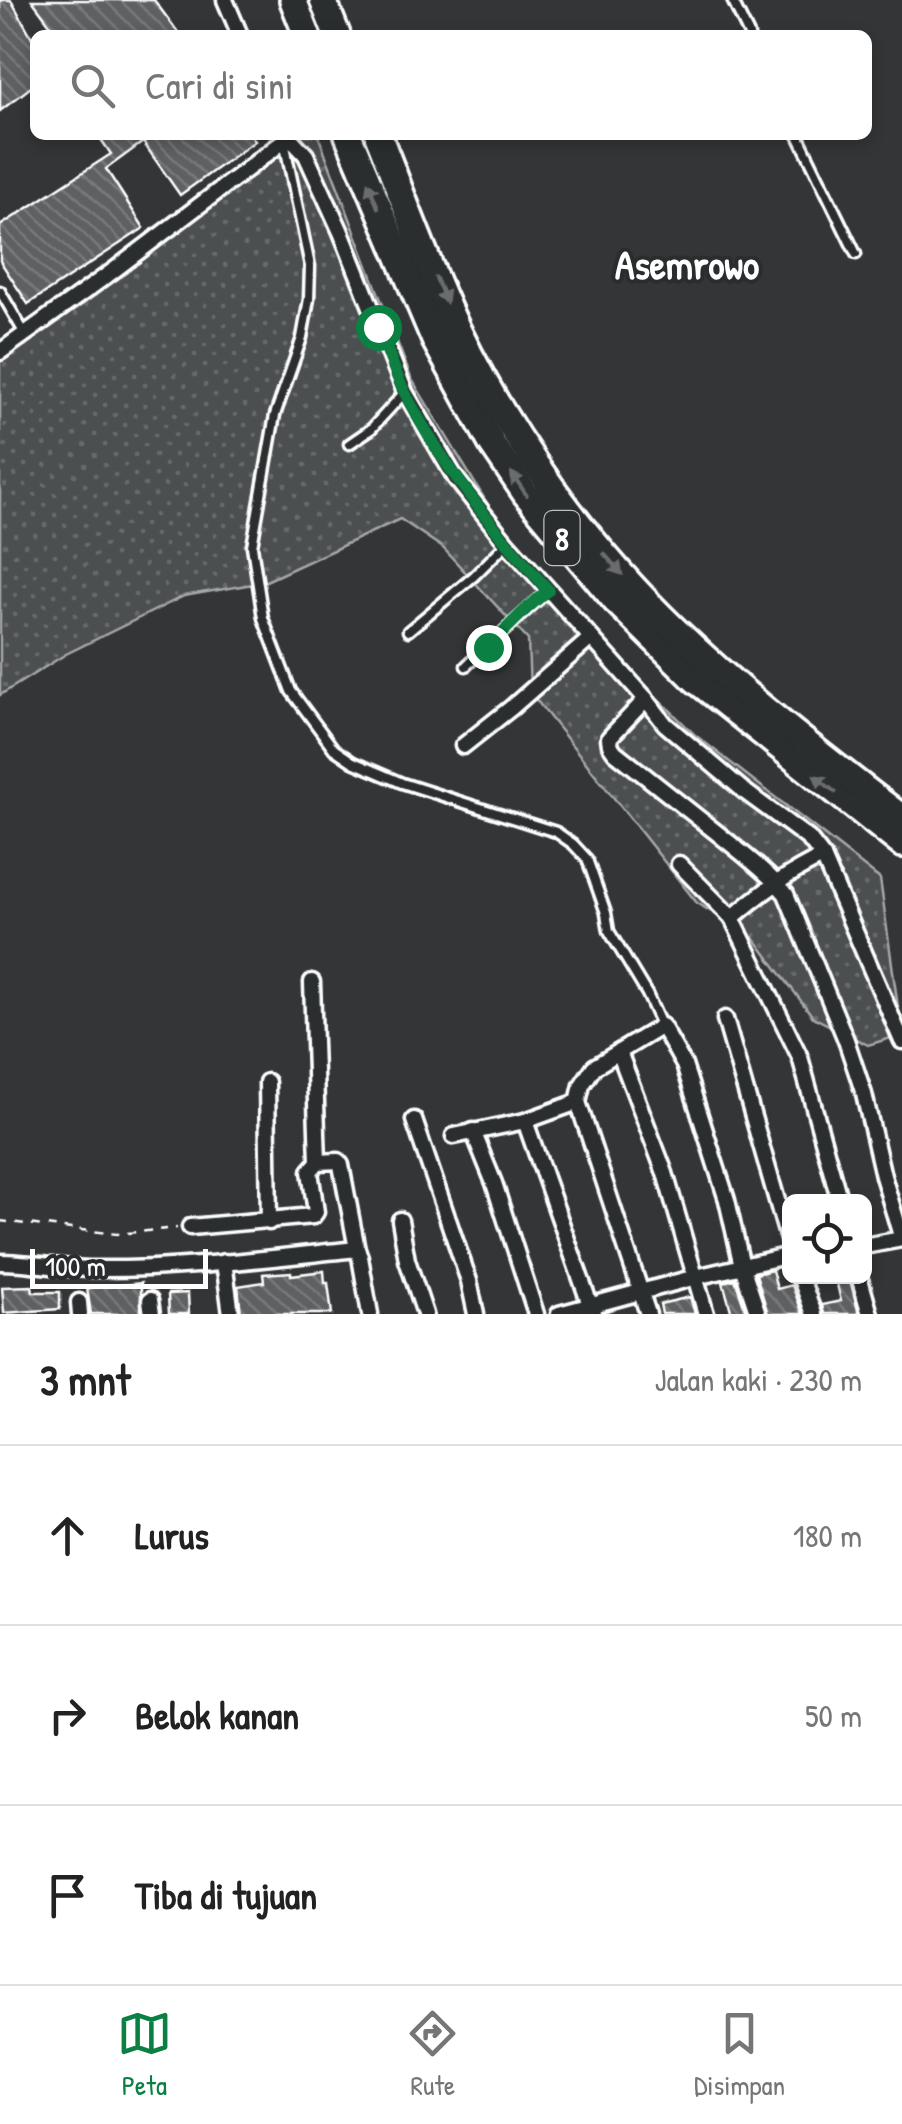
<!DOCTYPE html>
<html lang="id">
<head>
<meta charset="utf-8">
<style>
  body { margin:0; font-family:"Patrick Hand",sans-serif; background:#f6f6f6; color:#222 }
  .controls { position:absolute; right:30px; bottom:30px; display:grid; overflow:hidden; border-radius:15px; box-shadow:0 5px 15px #0003 }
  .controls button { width:90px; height:90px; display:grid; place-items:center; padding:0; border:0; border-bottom:2px solid #e0e0e0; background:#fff; color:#222; font:50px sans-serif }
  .scale { position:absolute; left:30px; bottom:25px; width:178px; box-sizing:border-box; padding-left:10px; border:5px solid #fff; border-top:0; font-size:28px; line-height:35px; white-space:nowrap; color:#fff; -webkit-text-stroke:8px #2a2d2e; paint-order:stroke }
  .stop { position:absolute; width:30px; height:30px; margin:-22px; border:8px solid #0b8043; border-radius:50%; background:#fff }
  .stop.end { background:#0b8043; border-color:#fff; box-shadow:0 2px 10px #0008 }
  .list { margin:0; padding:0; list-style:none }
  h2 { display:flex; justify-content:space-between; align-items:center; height:130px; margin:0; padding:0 40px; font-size:42px }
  h2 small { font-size:32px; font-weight:400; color:#767676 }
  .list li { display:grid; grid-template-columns:65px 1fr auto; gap:30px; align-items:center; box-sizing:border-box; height:180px; padding:0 40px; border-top:2px solid #e0e0e0 }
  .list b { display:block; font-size:38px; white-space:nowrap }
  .list em { font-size:32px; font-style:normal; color:#767676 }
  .icon { flex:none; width:55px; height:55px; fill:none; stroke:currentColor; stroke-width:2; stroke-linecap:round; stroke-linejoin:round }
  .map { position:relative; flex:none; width:902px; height:1314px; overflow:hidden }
  .search { position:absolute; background:#fff; box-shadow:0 5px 15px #0003; left:30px; right:30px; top:30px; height:110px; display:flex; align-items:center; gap:25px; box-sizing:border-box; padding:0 35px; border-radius:15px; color:#767676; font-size:38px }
  .sheet { height:670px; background:#fff }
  nav { display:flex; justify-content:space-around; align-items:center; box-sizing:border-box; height:140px; border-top:2px solid #e0e0e0; background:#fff; font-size:28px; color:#767676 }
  nav a { display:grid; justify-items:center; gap:5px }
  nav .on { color:#0b8043 }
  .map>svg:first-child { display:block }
  .grass { fill:url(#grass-dots); stroke:#a6a7a8; stroke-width:2.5 }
  .building { fill:url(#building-back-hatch); stroke:#fff; stroke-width:2.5 }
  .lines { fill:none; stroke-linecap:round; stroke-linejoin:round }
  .service-casing { stroke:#fff; stroke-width:15 }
  .minor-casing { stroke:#fff; stroke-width:21 }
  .motorway-casing { stroke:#fff; stroke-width:32 }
  .path { stroke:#fff; stroke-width:2.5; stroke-dasharray:8 8; stroke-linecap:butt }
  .service { stroke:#2a2d2e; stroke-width:8 }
  .minor { stroke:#2a2d2e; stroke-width:14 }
  .motorway { stroke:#2a2d2e; stroke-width:25 }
  .oneway { fill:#6a6c6d }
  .route { stroke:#0b8043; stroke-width:12 }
  .labels { text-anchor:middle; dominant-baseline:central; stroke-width:8; stroke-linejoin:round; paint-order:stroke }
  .shield { fill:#2a2d2e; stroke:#bfc0c0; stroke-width:2.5 }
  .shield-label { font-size:32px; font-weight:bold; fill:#fff }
  .quarter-label { font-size:40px; font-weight:bold; fill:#fff; stroke:#2a2d2e }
</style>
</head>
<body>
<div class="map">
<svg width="902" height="1314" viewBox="0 0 902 1314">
  <defs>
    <pattern id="grass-dots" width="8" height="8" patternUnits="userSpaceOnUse" patternTransform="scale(2.5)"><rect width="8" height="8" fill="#4c4f50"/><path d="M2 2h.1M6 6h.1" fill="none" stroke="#67696a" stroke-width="1.8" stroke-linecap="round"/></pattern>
    <pattern id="building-back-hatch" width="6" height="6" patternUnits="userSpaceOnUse" patternTransform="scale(2.5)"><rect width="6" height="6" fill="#5f6162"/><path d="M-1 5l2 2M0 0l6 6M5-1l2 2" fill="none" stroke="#77797a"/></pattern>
  </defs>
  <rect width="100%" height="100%" fill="#333536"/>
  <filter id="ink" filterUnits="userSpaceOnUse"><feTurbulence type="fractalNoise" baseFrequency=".01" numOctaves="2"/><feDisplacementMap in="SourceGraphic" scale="20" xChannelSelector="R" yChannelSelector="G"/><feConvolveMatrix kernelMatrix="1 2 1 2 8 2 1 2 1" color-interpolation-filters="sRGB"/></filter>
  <g filter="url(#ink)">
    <polygon class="grass" points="298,135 318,135 411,378 501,526 587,628 694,734 880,879 898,1007 891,1038 868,1045 813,1017 754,938 697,903 530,692 528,640 443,548 400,519 264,582 184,596 66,654 0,695 0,362"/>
    <g class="building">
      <polygon points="0,0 11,0 35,43 35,84 0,111"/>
      <polygon points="32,0 154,0 180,35 58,35"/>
      <polygon points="98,135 251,135 255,141 180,195 143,142 106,169 144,228 28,304 0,261 0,226 111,154"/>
      <polygon points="772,1270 777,1289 792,1285 803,1314 768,1314 756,1274"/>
      <polygon points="324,1271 325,1283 328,1283 332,1314 241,1314 238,1286 264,1282 263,1274 291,1272 291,1275"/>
      <polygon points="835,1276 849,1276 859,1314 824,1314 822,1305 841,1301"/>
      <polygon points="735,1279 747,1314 732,1314 723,1282"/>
      <polygon points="141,1283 141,1314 91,1314 87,1288"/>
      <polygon points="32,1286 33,1292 60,1292 60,1309 4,1313 2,1287"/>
      <polygon points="188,1293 189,1314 169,1314 168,1294"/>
      <polygon points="690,1297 695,1314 662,1314 660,1304"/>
    </g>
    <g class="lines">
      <defs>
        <g id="service">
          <polyline points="732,0 749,35"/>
          <polyline points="798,135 856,254"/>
          <polyline points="284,141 310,266 309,299 302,338 275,415 252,546 263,618 291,691 334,749 353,762 402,783 556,832 573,844 587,859 606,913 609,931 647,994 661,1025"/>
          <polyline points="0,291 25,334"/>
          <polyline points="349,444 371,429 405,392"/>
          <polyline points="408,631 474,576 507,543"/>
          <polyline points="466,666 549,590"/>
        </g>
        <g id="minor">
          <polyline points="225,0 240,35"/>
          <polyline points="284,141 291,139 306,155 341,232 405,392 456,479 507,543 646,699 665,724 744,791 809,839 823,857 902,1041"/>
          <polyline points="0,352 113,271 284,141"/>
          <path d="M646 699 609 738 610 745 615 752C650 780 686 808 721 836 743 854 767 872 786 894L846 1040 864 1094 883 1176 902 1239"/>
          <polyline points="463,746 511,708 591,638"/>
          <polyline points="679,864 732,918 800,1057 840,1202"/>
          <path d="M732 918C761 893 788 873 823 857"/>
          <polyline points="312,982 318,1162"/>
          <polyline points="725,1019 790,1246"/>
          <polyline points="619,1052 665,1173 706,1314"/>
          <polyline points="267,1082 269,1222"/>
          <polyline points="578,1102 648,1314"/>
          <polyline points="414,1120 469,1281 476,1314"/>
          <polyline points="525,1121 593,1313"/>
          <polyline points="473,1131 494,1183 536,1314"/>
          <polyline points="454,1136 525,1121 578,1102 582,1085 594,1067 662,1026 684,1065 727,1200 742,1266 758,1314"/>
          <polyline points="400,1220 407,1260 425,1314"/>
          <polyline points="190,1227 313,1216 316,1212 310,1171 318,1162 338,1161 341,1165 357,1249"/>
          <polyline points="864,1246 902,1239"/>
          <path d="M0 1262C31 1262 62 1269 93 1269 181 1270 269 1258 357 1249L360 1257 370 1314"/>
          <polyline points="224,1262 231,1314"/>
          <polyline points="800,1276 814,1314"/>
          <polyline points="859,1276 870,1314"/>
          <polyline points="150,1300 152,1314"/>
          <polyline points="79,1302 80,1314"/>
          <polyline points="559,1314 696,1277 790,1255"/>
        </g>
        <g id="motorway">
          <polyline points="293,0 307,35"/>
          <polyline points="323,0 337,35"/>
          <polyline points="348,135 435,340 492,444 526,494 615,600 696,680 902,844"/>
          <path d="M378 135C404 200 428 268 458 331 510 439 588 547 675 630 746 698 824 758 902 818"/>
        </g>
      </defs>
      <use href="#service" class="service-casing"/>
      <use href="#minor" class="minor-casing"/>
      <use href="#motorway" class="motorway-casing"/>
      <polyline class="path" points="0,1221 117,1234 177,1228"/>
      <use href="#service" class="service"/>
      <use href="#minor" class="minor"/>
      <use href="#motorway" class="motorway"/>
    </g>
    <defs><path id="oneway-solid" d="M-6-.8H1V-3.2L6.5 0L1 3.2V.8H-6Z" transform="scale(2.5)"/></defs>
    <g class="oneway">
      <use href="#oneway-solid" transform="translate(373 195) rotate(-112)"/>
      <use href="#oneway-solid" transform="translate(441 290) rotate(67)"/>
      <use href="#oneway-solid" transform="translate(519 484) rotate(-124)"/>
      <use href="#oneway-solid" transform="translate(613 564) rotate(49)"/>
      <use href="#oneway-solid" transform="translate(825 784) rotate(-142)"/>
    </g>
  </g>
  <g class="lines" filter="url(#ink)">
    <path class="route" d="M378 327C387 348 394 371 404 391 441 465 494 529 548 590L526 609 488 647"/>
  </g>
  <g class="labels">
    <rect class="shield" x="544.5" y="511" width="35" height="54" rx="8"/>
    <g class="shield-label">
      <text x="562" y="538">8</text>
    </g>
    <g class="quarter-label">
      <text x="687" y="264">Asemrowo</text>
    </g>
  </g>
</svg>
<div class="controls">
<button><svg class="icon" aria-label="locate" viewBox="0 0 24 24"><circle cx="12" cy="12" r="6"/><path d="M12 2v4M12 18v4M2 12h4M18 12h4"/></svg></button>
</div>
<div class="scale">100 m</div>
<div class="stop" style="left:378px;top:327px"></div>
<div class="stop end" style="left:488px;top:647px"></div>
<div class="search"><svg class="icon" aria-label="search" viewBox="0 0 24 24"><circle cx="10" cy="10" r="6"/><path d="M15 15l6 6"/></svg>Cari di sini</div>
</div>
<section class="sheet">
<h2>3 mnt<small>Jalan kaki · 230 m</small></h2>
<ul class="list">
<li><svg class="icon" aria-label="ahead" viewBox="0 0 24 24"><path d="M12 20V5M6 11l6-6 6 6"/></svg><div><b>Lurus</b></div><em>180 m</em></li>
<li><svg class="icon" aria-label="right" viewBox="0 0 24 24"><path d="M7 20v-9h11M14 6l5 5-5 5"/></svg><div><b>Belok kanan</b></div><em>50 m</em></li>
<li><svg class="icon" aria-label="arrive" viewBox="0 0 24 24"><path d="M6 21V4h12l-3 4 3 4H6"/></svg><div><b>Tiba di tujuan</b></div></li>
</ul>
</section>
<nav>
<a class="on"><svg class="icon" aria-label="map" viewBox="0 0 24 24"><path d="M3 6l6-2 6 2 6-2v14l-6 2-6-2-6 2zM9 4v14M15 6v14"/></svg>Peta</a>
<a><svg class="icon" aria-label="directions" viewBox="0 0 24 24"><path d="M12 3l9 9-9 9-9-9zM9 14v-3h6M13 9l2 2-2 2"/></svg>Rute</a>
<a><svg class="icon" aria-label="saved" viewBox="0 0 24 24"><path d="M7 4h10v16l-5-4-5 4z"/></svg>Disimpan</a>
</nav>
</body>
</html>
